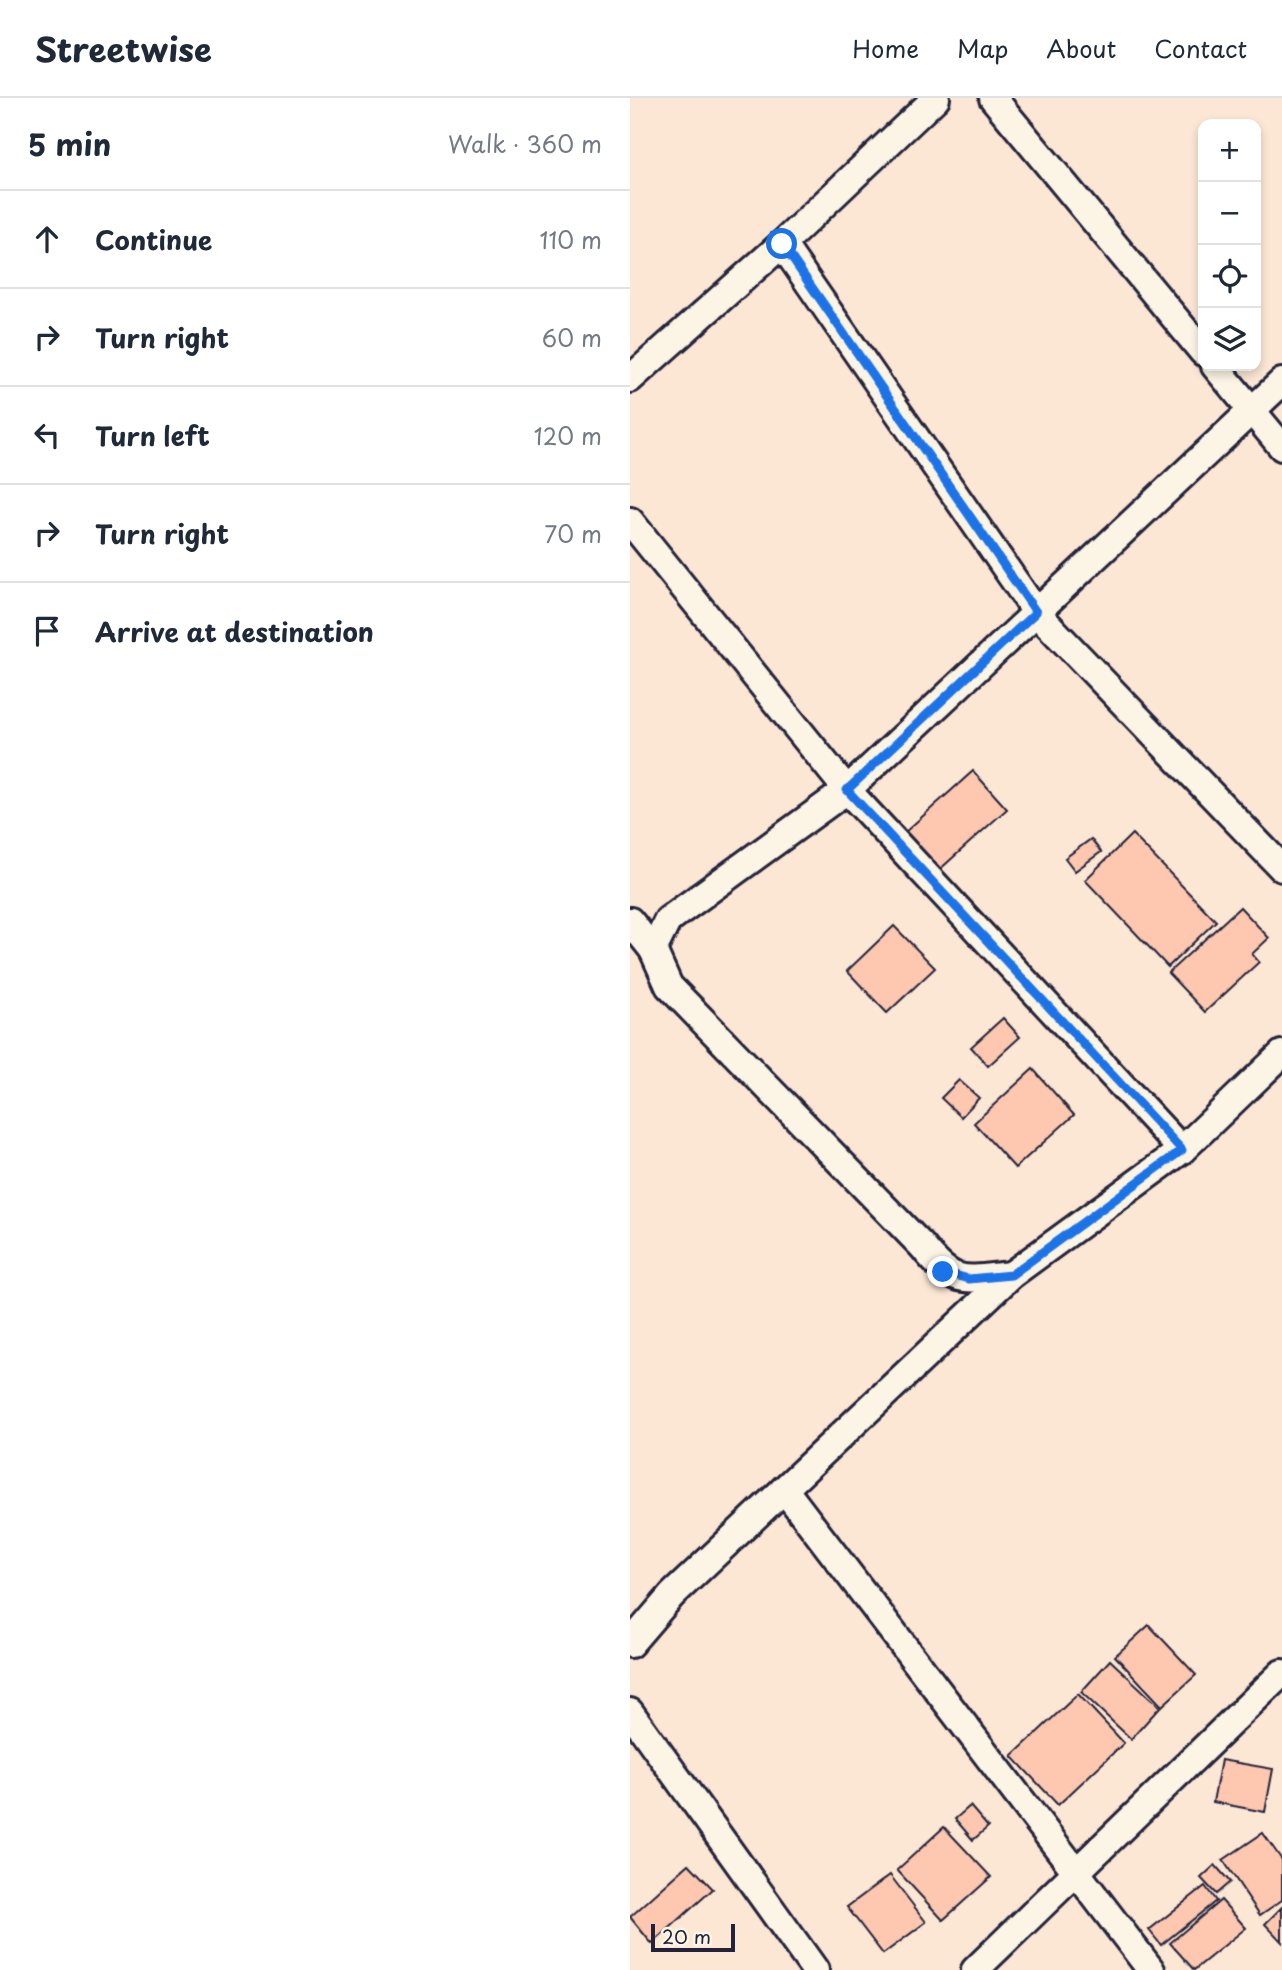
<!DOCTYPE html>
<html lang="en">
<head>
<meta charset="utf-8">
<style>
  body { margin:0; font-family:"Playpen Sans",sans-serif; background:#f2f2f3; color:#1f2937 }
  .controls { position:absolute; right:21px; top:21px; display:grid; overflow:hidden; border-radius:14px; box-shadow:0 4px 10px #0003 }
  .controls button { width:63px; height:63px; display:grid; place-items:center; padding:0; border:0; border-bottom:2px solid #e0e1e3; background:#fff; color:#1f2937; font:35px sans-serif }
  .scale { position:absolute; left:21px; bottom:18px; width:84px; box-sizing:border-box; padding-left:7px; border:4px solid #22223b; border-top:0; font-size:19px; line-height:24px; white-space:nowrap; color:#22223b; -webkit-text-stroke:5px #fcf5e5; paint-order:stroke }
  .stop { position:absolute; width:21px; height:21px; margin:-16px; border:5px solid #1a73e8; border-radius:50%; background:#fff }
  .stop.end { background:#1a73e8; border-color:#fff; box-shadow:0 2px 7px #0008 }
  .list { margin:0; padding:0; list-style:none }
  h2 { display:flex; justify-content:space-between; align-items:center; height:91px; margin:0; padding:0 28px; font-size:30px }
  h2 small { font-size:23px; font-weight:400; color:#747a83 }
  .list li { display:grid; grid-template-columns:46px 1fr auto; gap:21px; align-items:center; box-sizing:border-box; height:98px; padding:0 28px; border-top:2px solid #e0e1e3 }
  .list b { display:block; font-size:26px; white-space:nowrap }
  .list em { font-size:23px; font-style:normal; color:#747a83 }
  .icon { flex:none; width:38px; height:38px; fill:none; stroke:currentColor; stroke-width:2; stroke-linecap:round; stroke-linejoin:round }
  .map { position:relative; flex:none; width:652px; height:1872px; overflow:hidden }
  header { display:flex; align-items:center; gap:42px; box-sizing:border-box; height:98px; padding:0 35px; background:#fff; border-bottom:2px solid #e0e1e3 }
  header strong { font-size:33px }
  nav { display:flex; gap:38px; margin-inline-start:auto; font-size:24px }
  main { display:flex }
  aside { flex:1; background:#fff }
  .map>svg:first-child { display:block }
  .building { fill:#fdc7b0; stroke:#22223b; stroke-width:2 }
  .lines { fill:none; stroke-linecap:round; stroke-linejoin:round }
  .street-casing { stroke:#22223b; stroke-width:32 }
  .street { stroke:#fcf5e5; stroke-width:26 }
  .route { stroke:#1a73e8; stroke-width:9 }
</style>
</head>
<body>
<header>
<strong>Streetwise</strong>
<nav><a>Home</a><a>Map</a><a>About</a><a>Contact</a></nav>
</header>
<main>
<aside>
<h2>5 min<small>Walk · 360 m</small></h2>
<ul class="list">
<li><svg class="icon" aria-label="ahead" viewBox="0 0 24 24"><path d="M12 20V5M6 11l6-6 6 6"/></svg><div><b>Continue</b></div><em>110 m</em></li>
<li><svg class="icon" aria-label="right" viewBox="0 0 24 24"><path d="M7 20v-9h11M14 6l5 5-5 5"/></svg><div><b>Turn right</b></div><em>60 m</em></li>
<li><svg class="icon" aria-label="left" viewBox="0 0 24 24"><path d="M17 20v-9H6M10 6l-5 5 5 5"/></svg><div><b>Turn left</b></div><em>120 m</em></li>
<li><svg class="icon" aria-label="right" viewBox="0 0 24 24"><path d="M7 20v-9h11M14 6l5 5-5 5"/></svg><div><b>Turn right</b></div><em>70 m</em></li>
<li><svg class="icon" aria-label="arrive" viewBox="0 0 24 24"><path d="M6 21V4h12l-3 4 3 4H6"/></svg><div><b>Arrive at destination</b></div></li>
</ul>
</aside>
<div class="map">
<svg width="652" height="1872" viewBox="0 0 652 1872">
  <rect width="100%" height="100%" fill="#fce7d5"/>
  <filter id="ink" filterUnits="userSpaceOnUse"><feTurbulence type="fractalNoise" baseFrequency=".0143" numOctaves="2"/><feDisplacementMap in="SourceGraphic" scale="14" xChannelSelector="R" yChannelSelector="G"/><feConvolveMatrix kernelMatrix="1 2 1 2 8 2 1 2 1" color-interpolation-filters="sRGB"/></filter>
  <g filter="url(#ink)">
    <g class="building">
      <polygon points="343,673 377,711 308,773 274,735"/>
      <polygon points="502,736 586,823 538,869 455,782"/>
      <polygon points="461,741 471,754 445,773 435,760"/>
      <polygon points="610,809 639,840 622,856 629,864 575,914 538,875"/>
      <polygon points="264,828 305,870 257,915 217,873"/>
      <polygon points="373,920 390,939 358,968 341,949"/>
      <polygon points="403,971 444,1017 385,1070 344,1025"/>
      <polygon points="329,982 349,1000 331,1019 311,1000"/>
      <polygon points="519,1527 566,1577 532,1608 485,1558"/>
      <polygon points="480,1562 530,1609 501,1641 451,1594"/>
      <polygon points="448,1596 494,1645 428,1707 382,1658"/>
      <polygon points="591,1662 643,1671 635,1714 583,1704"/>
      <polygon points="340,1708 358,1729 343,1742 325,1721"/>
      <polygon points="314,1729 361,1779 313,1822 267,1772"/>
      <polygon points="633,1735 652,1762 652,1802 630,1817 593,1762"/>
      <polygon points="59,1766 83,1791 22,1846 0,1819"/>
      <polygon points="585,1767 600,1784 586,1796 571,1780"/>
      <polygon points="260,1777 296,1824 253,1856 217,1809"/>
      <polygon points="575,1788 586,1803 531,1847 519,1832"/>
      <polygon points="591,1802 616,1830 564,1872 540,1845"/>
      <polygon points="652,1809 652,1844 635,1826"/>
    </g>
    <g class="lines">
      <defs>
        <g id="street">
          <polyline points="363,0 573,254"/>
          <polyline points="152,146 406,514 652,770"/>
          <polyline points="585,268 652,349"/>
          <polyline points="0,281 152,146 306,0"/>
          <polyline points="0,423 217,692 552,1052"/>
          <polyline points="0,823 23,852"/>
          <path d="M381 1177C333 1182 324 1188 292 1148L39 888 23 852 38 822 217 692 652 284"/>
          <polyline points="154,1391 521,1872"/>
          <polyline points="0,1546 42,1497 381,1177 552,1052 652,956"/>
          <polyline points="0,1614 185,1872"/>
          <polyline points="345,1872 652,1575"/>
        </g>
      </defs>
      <use href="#street" class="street-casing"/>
      <use href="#street" class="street"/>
    </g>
  </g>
  <g class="lines" filter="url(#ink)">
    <polyline class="route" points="152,146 406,514 217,692 552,1052 381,1177 339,1181 313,1174"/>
  </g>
</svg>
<div class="controls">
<button>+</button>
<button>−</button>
<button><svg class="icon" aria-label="locate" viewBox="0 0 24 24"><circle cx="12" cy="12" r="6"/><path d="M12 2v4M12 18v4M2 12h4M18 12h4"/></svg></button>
<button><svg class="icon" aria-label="layers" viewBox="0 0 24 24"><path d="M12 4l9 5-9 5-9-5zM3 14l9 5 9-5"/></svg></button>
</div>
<div class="scale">20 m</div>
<div class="stop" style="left:152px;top:146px"></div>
<div class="stop end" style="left:313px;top:1174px"></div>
</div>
</main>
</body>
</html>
